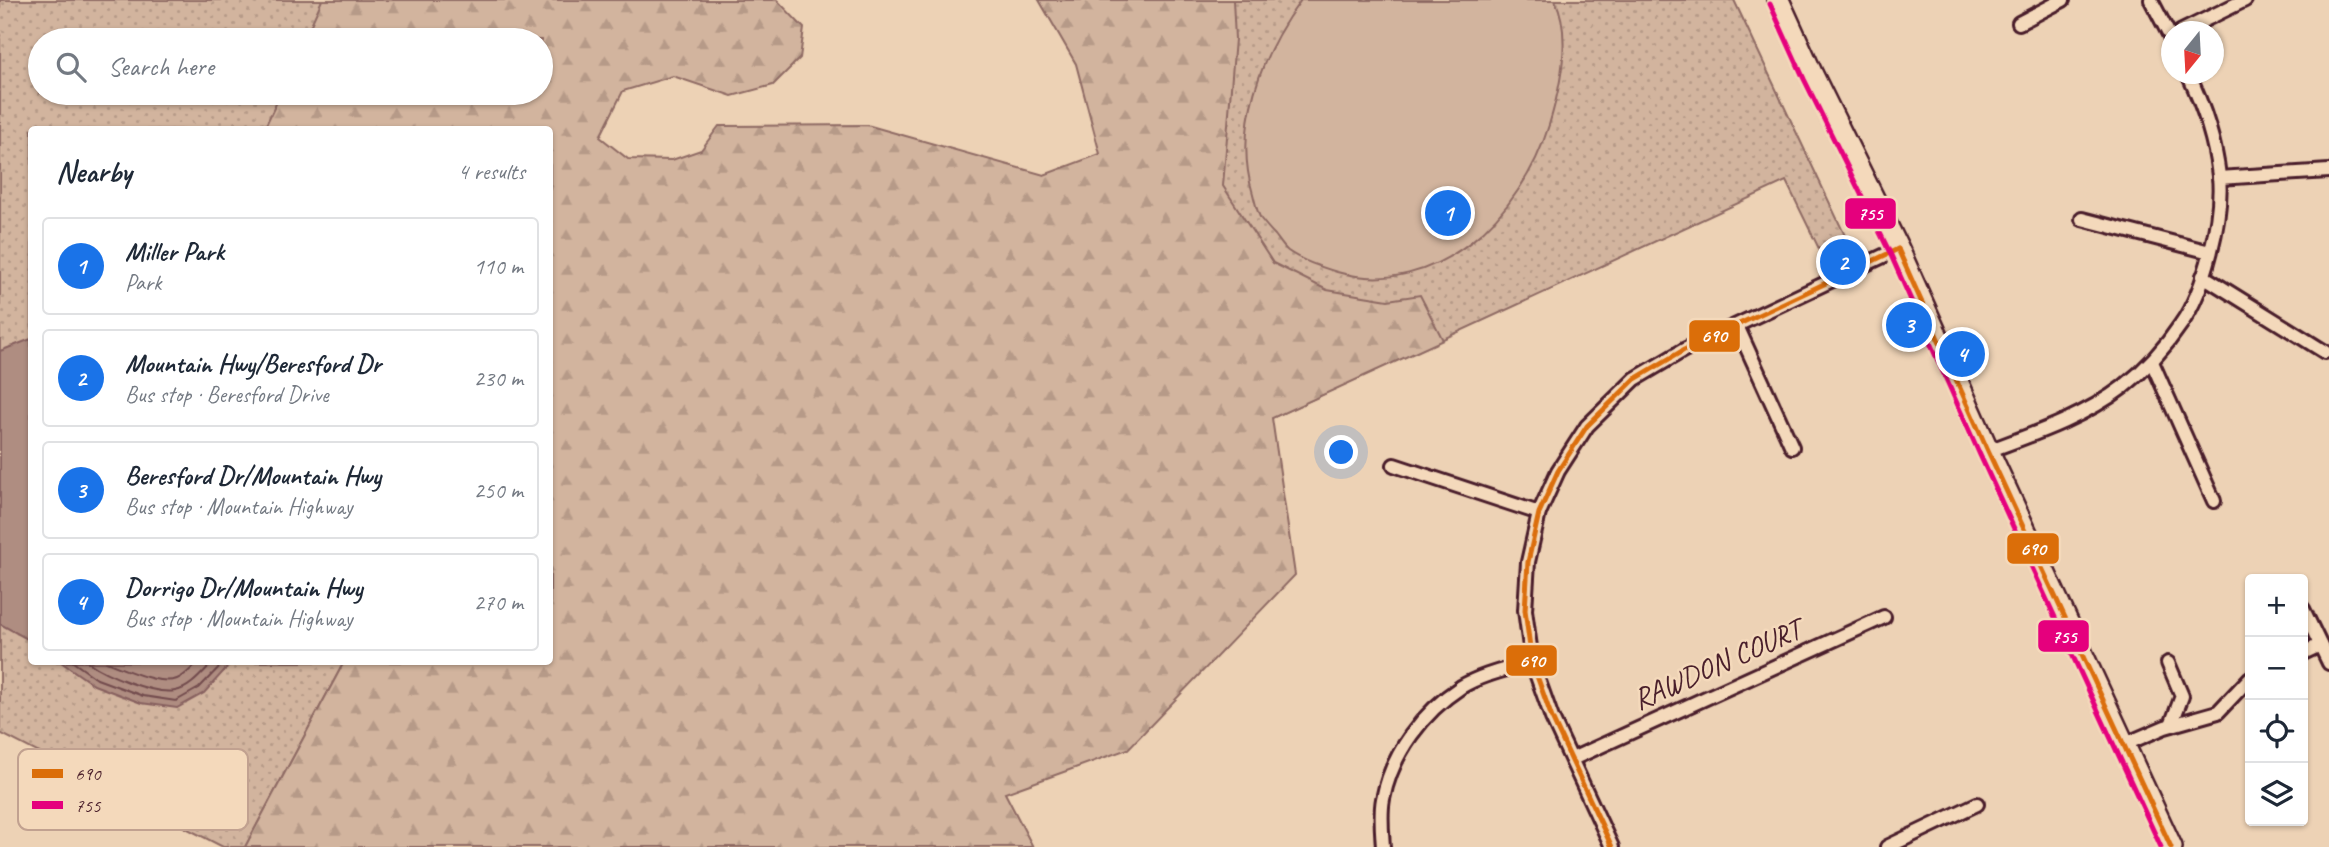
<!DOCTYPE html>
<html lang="en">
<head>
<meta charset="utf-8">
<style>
  body { margin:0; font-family:Caveat,sans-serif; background:#f6f6f7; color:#1f2937 }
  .controls { position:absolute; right:21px; bottom:21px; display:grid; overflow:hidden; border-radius:7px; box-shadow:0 2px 5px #0004 }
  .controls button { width:63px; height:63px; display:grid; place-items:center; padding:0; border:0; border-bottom:2px solid #e0e1e3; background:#fff; color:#1f2937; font:35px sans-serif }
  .compass { position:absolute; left:2161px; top:21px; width:63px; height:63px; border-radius:50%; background:#fff; box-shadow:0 2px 5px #0004; rotate:198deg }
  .you { position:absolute; left:1342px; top:453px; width:24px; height:24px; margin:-18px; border:5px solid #fff; border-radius:50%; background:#1a73e8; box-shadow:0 0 0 10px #1a73e833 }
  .badge { display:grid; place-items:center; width:46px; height:46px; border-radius:50%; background:#1a73e8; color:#fff; font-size:23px; font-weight:700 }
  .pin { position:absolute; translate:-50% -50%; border:4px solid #fff; box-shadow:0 2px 7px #0006 }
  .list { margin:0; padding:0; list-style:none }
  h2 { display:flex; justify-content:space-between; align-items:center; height:91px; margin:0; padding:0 28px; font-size:30px }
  h2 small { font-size:23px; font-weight:400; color:#747a83 }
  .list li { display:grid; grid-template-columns:46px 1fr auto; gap:21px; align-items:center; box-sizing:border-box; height:98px; margin:0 14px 14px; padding:0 14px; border:2px solid #e0e1e3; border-radius:7px }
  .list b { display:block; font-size:26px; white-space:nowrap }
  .list p { margin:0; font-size:23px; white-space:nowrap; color:#747a83 }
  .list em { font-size:23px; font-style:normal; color:#747a83 }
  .icon { flex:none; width:38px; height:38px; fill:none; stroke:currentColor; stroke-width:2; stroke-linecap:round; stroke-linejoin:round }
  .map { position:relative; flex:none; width:2329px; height:847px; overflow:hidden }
  .search { position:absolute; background:#fff; box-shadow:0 2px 5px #0004; left:28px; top:28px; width:525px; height:77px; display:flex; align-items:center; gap:18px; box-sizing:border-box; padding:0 24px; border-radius:38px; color:#747a83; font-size:26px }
  .panel { position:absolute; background:#fff; box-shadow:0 2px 5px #0004; left:28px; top:126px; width:525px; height:539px; border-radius:7px }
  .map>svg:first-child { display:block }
  .green { fill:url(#green-dots); stroke:#8e6a64; stroke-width:2 }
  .forest { fill:url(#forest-firs); stroke:#8e6a64; stroke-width:2 }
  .pitch { fill:#d2b49e; stroke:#8e6a64; stroke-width:2 }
  .water { fill:#af8d81; stroke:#87615f; stroke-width:2 }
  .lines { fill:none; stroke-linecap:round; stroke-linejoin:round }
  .shore { stroke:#724b4d; stroke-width:2 }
  .minor-casing { stroke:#4a1f2b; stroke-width:18 }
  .primary-casing { stroke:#4a1f2b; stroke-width:26 }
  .minor { stroke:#f4d9bb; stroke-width:12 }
  .primary { stroke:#f4d9bb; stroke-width:21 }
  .bus-1-casing { stroke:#f4d9bb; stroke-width:10 }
  .bus-2-casing { stroke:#f4d9bb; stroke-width:10 }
  .bus-1 { stroke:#db6e09; stroke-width:5 }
  .bus-2 { stroke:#e5007d; stroke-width:5 }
  .labels { text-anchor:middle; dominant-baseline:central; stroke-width:5; stroke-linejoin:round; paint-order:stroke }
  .street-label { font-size:30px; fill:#4a1f2b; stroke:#f4d9bb }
  .key { fill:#f4d9bb; stroke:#c1a190; stroke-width:2 }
  .key-label { font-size:19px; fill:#4a1f2b }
  .line-badge { stroke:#f4d9bb; stroke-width:2.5 }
  .badge-label { font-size:19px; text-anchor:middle; font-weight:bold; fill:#fff }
</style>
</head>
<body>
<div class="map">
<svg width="2329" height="847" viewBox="0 0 2329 847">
  <defs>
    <pattern id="green-dots" width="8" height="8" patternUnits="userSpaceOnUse" patternTransform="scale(1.75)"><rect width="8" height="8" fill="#d2b49e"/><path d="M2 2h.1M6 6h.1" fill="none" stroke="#b69a88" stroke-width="1.8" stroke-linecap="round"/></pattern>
    <pattern id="forest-firs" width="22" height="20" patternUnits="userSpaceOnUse" patternTransform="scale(1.75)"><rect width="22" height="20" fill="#d2b49e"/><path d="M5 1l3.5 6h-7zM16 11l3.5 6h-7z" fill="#b69a88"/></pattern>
  </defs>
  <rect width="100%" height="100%" fill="#edd2b5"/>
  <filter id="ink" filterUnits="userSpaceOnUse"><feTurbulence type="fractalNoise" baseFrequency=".0143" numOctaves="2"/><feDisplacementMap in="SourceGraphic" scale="14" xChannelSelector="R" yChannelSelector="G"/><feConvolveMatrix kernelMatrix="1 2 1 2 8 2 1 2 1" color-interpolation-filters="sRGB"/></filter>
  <g filter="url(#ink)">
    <g class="green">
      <polygon points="0,0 552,0 532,40 40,40 40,93 506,93 487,129 32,130 32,662 344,662 245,847 223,847 0,733"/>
      <polygon points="1217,0 1734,0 1849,244 1823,257 1786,181 1272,418 1143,139"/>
    </g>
    <polygon class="forest" points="322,0 777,0 804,28 800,58 773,85 732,96 673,76 623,91 600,137 628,159 672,160 701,150 719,126 867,125 1044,175 1100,154 1076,64 1039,0 1233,0 1235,39 1223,186 1273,263 1327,290 1388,300 1420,295 1443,340 1272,418 1295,575 1128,749 1005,793 1033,847 245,847 344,662 550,662 550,130 264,129 281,93 541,93 541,40 304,40"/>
    <path class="pitch" d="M1301 0H1555C1572 35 1560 89 1549 125 1522 214 1437 300 1337 272 1321 267 1302 261 1288 251 1283 247 1279 240 1275 235 1270 230 1265 224 1261 219 1257 212 1255 202 1253 194 1233 128 1261 53 1301 0Z"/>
    <g class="water">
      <polygon points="31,339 31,641 0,624 0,351"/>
      <polygon points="61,662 232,662 204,693 177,708 141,703 94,685"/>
    </g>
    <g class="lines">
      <g class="shore">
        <polyline points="73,662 97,679 143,696 176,701 199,688 224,662"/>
        <path d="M88 662C105 674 153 695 175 691 190 689 203 672 213 662"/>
        <path d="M106 662C122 668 160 686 177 679 185 676 192 668 198 662"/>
      </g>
      <defs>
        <g id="minor">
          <polyline points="2151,0 2172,40"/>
          <polyline points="2019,23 2063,0"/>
          <polyline points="2180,32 2245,0"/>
          <polyline points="2219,178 2329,171"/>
          <polyline points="2082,219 2210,252"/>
          <polyline points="2203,276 2325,352"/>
          <polyline points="1737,326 1792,447"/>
          <polyline points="2152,362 2214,501"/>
          <path d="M1988 451C2034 434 2084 417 2123 387 2146 369 2165 348 2181 324 2205 290 2223 217 2219 176 2215 141 2203 105 2188 74"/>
          <polyline points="1394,465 1539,513"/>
          <polyline points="2303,609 2329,663"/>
          <polyline points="2303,653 2320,645"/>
          <polyline points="2168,663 2182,696 2171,725"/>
          <polyline points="2123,745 2165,727 2218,712 2250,678"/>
          <polyline points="1572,759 1884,617"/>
          <path d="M1383 847C1382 831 1380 814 1383 799 1392 753 1423 712 1461 687 1482 674 1509 669 1532 662"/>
          <polyline points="1612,847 1552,718 1532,662 1525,610 1528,562 1539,513 1558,471 1587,426 1635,379 1684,350 1898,249"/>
          <polyline points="1887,847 1977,804"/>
        </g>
        <polyline id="primary" points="1778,0 1812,75 1898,249 1988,451 2171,847"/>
      </defs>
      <use href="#minor" class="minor-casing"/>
      <use href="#primary" class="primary-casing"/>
      <use href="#minor" class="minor"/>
      <use href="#primary" class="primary"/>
      <defs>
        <g id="bus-1">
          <polyline points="1898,249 1988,451 2171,847"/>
          <polyline points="1612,847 1552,718 1532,662 1525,610 1528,562 1539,513 1558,471 1587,426 1635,379 1684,350 1898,249"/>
        </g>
        <polyline id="bus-2" points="1770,4 1804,79 1890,253 1980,455 2161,847"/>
      </defs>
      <use href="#bus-1" class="bus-1-casing"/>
      <use href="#bus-2" class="bus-2-casing"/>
      <use href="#bus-1" class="bus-1"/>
      <use href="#bus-2" class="bus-2"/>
    </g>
  </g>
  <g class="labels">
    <g class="street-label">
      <text transform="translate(1717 664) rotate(-24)">RAWDON COURT</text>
    </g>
  </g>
  <rect x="18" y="749" width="230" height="81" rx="10" class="key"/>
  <rect x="32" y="769" width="31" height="9" fill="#db6e09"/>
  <rect x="32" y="801" width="31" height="8" fill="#e5007d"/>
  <g class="key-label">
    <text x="75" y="780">690</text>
    <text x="75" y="812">755</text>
  </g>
  <g class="line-badge">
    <rect x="1844" y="197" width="53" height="33" rx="7" fill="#e5007d"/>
    <rect x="1688" y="319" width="53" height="34" rx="7" fill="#db6e09"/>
    <rect x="2006" y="532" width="54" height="33" rx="7" fill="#db6e09"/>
    <rect x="2037" y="619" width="53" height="34" rx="7" fill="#e5007d"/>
    <rect x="1505" y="644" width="53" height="33" rx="7" fill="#db6e09"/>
  </g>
  <g class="badge-label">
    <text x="1870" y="220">755</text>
    <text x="1714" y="342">690</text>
    <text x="2033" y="555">690</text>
    <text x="2064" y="643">755</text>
    <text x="1532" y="667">690</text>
  </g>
</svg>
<div class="controls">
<button>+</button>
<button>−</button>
<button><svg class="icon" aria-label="locate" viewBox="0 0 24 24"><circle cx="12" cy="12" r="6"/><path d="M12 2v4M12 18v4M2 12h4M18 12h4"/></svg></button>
<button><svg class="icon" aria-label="layers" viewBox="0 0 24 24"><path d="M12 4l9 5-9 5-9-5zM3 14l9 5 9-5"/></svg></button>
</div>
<svg class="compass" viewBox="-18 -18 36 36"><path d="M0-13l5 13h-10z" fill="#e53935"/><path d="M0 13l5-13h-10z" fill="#747a83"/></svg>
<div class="you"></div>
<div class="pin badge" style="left:1448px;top:213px">1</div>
<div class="pin badge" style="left:1843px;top:262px">2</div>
<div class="pin badge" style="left:1909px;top:325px">3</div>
<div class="pin badge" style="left:1962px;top:354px">4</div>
<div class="search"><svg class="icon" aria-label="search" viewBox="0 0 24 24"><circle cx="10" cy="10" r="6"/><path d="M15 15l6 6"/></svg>Search here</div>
<section class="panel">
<h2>Nearby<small>4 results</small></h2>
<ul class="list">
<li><span class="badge">1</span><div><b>Miller Park</b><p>Park</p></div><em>110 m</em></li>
<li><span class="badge">2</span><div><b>Mountain Hwy/Beresford Dr</b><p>Bus stop · Beresford Drive</p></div><em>230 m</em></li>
<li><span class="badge">3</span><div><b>Beresford Dr/Mountain Hwy</b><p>Bus stop · Mountain Highway</p></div><em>250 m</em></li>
<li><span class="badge">4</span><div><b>Dorrigo Dr/Mountain Hwy</b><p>Bus stop · Mountain Highway</p></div><em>270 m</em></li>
</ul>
</section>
</div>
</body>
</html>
